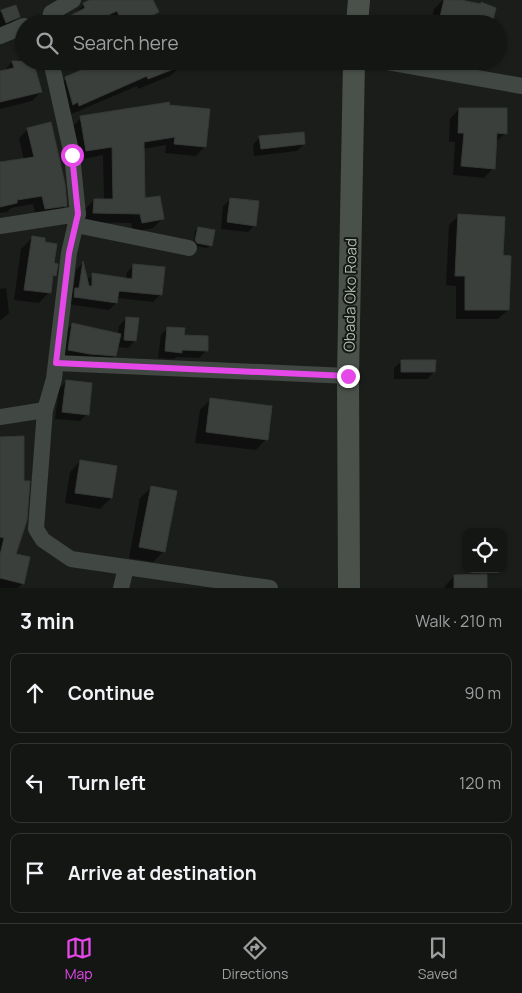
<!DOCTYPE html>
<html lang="en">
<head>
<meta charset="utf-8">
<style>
  body { margin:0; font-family:Manrope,sans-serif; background:#212322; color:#f1f3f6 }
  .controls { position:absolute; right:15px; bottom:15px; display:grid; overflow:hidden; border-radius:10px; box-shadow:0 1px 4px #0004 }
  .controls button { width:45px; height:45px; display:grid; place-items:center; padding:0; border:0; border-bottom:1px solid #333534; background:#141614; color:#f1f3f6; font:25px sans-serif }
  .stop { position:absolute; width:15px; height:15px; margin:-11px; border:4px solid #e547e9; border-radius:50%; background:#fff }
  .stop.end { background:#e547e9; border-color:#fff; box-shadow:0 1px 5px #0008 }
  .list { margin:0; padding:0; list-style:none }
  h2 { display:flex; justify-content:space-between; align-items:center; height:65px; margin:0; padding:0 20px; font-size:21px }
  h2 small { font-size:16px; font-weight:400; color:#9d9fa0 }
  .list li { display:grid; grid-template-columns:32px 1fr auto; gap:15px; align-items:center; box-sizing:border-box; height:80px; margin:0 10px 10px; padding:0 10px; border:1px solid #333534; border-radius:10px }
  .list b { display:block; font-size:19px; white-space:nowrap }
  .list em { font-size:16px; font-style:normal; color:#9d9fa0 }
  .icon { flex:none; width:28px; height:28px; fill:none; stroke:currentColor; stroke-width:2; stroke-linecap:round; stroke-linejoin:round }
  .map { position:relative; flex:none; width:522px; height:588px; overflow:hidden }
  .search { position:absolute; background:#141614; box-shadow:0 1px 4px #0004; left:15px; right:15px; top:15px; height:55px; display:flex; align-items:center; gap:12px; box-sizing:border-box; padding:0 18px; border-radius:28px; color:#9d9fa0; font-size:19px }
  .sheet { height:335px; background:#141614 }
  nav { display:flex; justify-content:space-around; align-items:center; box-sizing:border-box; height:70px; border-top:1px solid #333534; background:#141614; font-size:14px; color:#9d9fa0 }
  nav a { display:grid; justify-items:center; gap:2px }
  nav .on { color:#e547e9 }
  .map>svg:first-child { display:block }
  .shadow { fill:#0007 }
  .building { fill:#3b3f3c; stroke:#353936 }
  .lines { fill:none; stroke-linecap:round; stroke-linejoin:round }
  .minor { stroke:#414742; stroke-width:16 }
  .secondary { stroke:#4a514a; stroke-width:22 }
  .route { stroke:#e547e9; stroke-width:6 }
  .labels { text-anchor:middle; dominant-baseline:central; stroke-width:4; stroke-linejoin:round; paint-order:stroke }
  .street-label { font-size:15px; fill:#aebbae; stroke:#161816 }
</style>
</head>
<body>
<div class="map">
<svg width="522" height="588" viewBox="0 0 522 588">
  <rect width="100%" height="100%" fill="#1b1d1b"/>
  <g class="shadow">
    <polygon points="93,0 152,0 157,11 148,20 141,24 59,24 75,14 84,4"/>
    <polygon points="443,0 454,0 491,24 431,24 434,9"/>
    <polygon points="2,11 18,17 11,24 0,28 0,13"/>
    <polygon points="24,58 24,61 41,92 32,101 0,109 0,72 4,71 12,62"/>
    <polygon points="181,66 170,76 138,89 137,86 69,115 55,89 66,79"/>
    <polygon points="168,104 205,146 196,156 165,153 166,145 143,149 144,200 163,218 153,228 133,232 131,223 85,222 85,209 94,200 104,200 103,155 77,160 72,127 81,118"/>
    <polygon points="459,109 505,133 495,143 493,168 484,178 453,175 455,142 449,142 450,119"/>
    <polygon points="28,129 66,205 57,214 36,217 33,204 11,208 7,212 0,213 0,164 24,160 19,138"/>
    <polygon points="260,137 304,144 297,151 254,156 253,145"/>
    <polygon points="231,199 255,225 248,232 221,229 223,206"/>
    <polygon points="458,216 502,256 508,310 498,319 456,319 456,286 446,285 449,225"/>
    <polygon points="198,228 211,245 207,248 194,246 193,244 195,231"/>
    <polygon points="32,238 53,264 55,275 51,279 49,292 39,303 14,300 21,249"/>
    <polygon points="82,264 86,281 93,275 126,279 127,272 134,265 160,295 153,302 117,298 116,303 109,310 67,304 68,297 73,292 76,270"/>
    <polygon points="6,288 9,313 0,321 0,289"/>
    <polygon points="127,318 135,341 128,348 116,347 115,355 104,366 57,360 62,335 72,324 118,334 119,326"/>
    <polygon points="168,328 183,336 206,351 199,358 176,357 174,359 158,358 161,335"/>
    <polygon points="402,361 434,372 427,379 394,379 394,368"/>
    <polygon points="66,382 87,414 80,421 55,419 59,389"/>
    <polygon points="210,400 266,439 256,450 195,443 200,410"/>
    <polygon points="0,438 14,555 23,583 18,588 0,588"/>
    <polygon points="80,461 111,498 100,509 65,503 70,472"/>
    <polygon points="151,488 164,551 153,562 129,558 140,498"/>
    <polygon points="454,576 486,588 445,588 445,586"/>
  </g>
  <g class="building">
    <polygon points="90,0 153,0 159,12 134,24 123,24 117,11 89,24 59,24 60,21 85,8 83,3"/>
    <polygon points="444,0 461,0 481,4 481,2 496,8 492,24 448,24 439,21"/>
    <polygon points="16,5 20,17 6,23 1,10"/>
    <polygon points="12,61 33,61 42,92 0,102 0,71 14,68"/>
    <polygon points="83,61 192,61 192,62 148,79 147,76 79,106 78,102 73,105 65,77 86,68"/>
    <polygon points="170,102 169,105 210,109 206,147 174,144 175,137 144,142 145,198 160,196 164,219 142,223 140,214 93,213 94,199 113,199 112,147 86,151 80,116"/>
    <polygon points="459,108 507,108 507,134 497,133 495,169 461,166 464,133 458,133"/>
    <polygon points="51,122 65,184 67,206 45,209 42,196 17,200 17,203 0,207 0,162 34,157 27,128"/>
    <polygon points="304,132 305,144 261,149 259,136"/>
    <polygon points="230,198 259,201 256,226 227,222"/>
    <polygon points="458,214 505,217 503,255 511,256 509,310 465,310 465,276 455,276"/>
    <polygon points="198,227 215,230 212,246 197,243 195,240"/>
    <polygon points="32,236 45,238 45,242 57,244 54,263 58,264 56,276 53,275 51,293 24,290"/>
    <polygon points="83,261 89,286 92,286 92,273 132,279 133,264 165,267 162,295 119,291 117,303 74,297 75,288 79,288"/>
    <polygon points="126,317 139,318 136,341 124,340"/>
    <polygon points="72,323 121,334 116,356 90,354 68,350"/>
    <polygon points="167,327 185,328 184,335 208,336 208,351 182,350 182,353 165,351"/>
    <polygon points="401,360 436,360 435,372 401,372"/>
    <polygon points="66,380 92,383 89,415 62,412"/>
    <polygon points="210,398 272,406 268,440 206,432"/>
    <polygon points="24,436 24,481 30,481 27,520 16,554 30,557 24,584 0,578 0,555 4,538 0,537 0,437"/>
    <polygon points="80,460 117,466 112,498 75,493"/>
    <polygon points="151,486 177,491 165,552 139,547"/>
    <polygon points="487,574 487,588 454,588 454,575"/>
  </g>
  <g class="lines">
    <g class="minor">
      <polyline points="49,24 51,13 73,0"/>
      <polyline points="0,36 24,26"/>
      <polyline points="51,61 72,155 78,214 69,253 54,379 45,410 36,529 43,540 71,559 270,588"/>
      <polyline points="382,61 522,86"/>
      <polyline points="76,225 189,248"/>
      <polyline points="0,226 78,214"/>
      <polyline points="56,363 348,376"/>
      <polyline points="0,417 45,410"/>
      <polyline points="121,588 126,568"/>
    </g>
    <g class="secondary">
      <polyline points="357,24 359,0"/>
      <polyline points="349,588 348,376 354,61"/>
    </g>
  </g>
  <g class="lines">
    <polyline class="route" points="72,155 78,214 69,253 56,363 348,376"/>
  </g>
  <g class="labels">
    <g class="street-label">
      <text transform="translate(350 295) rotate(-89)">Obada Oko Road</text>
    </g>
  </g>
</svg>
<div class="controls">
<button><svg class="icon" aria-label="locate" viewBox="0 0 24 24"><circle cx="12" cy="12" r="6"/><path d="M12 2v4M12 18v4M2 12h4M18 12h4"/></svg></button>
</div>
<div class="stop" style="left:72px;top:155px"></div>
<div class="stop end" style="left:348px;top:376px"></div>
<div class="search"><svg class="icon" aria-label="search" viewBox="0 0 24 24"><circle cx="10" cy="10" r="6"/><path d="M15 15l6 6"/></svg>Search here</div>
</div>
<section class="sheet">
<h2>3 min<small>Walk · 210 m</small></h2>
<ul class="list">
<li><svg class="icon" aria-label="ahead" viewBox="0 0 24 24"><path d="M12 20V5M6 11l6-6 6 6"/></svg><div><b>Continue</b></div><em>90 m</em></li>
<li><svg class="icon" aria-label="left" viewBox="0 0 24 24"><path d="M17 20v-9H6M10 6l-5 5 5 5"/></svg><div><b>Turn left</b></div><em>120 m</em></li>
<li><svg class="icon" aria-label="arrive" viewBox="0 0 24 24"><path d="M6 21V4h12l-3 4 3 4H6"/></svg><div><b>Arrive at destination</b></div></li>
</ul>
</section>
<nav>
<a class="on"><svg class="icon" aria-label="map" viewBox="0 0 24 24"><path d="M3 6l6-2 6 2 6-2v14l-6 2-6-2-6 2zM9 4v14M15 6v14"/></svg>Map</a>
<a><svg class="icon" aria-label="directions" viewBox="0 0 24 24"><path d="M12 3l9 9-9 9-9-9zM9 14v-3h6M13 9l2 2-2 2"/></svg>Directions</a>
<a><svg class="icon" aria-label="saved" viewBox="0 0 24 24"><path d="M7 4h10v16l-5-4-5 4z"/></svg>Saved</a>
</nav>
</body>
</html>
